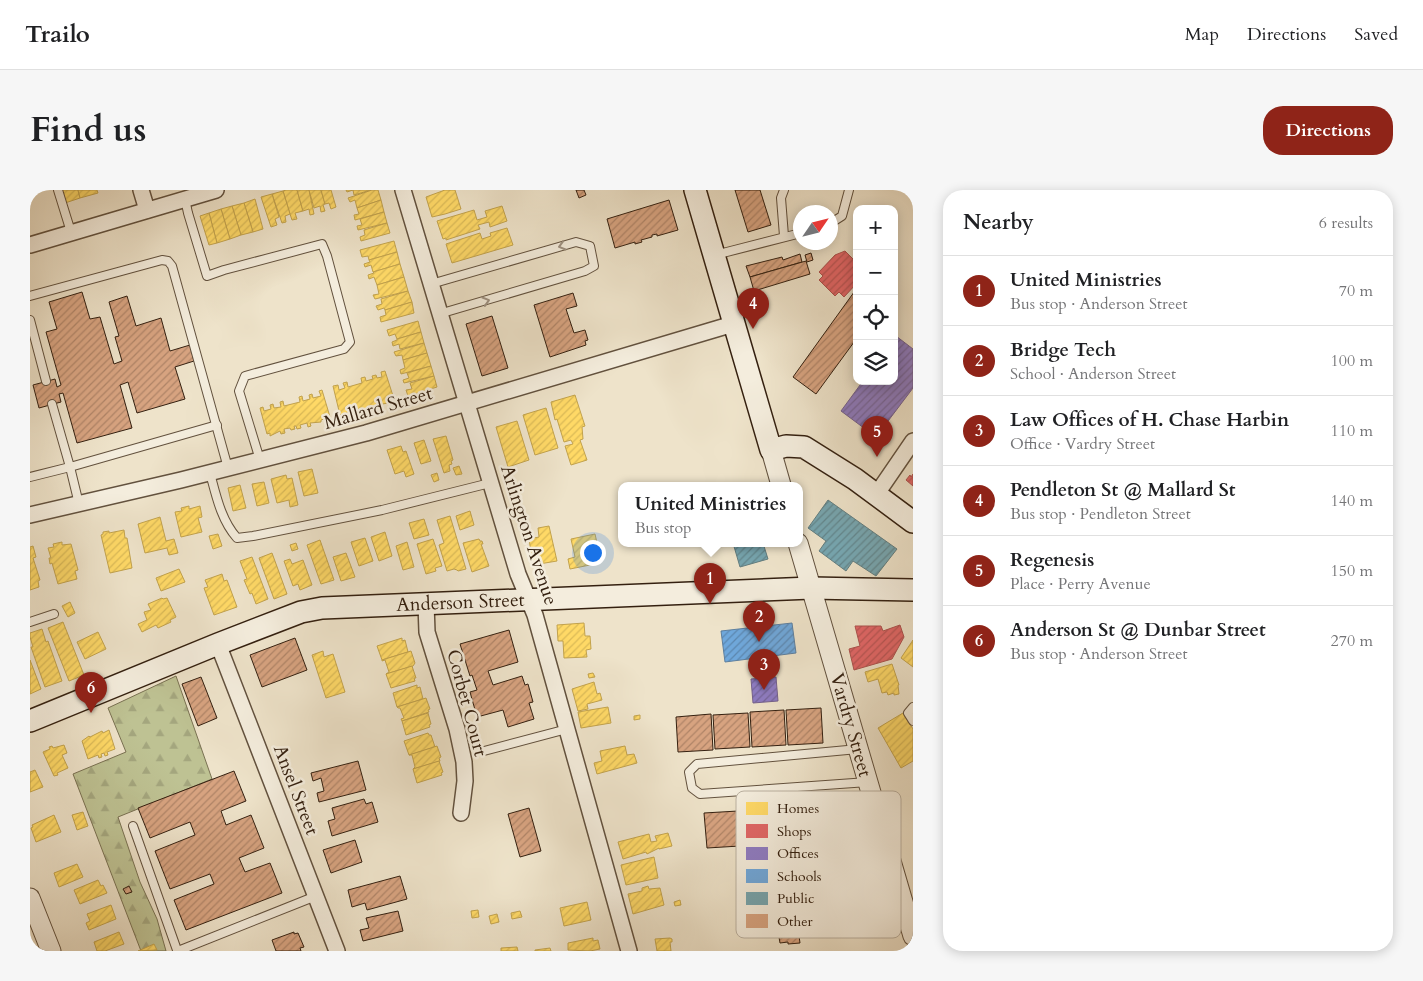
<!DOCTYPE html>
<html lang="en">
<head>
<meta charset="utf-8">
<style>
  body { margin:0; font-family:Cardo,serif; background:#f6f6f6; color:#202124 }
  .controls { position:absolute; right:15px; top:15px; display:grid; overflow:hidden; border-radius:10px; box-shadow:0 2px 12px #0003 }
  .controls button { width:45px; height:45px; display:grid; place-items:center; padding:0; border:0; border-bottom:1px solid #e0e0e0; background:#fff; color:#202124; font:25px sans-serif }
  .compass { position:absolute; left:763px; top:15px; width:45px; height:45px; border-radius:50%; background:#fff; box-shadow:0 2px 12px #0003; rotate:55deg }
  .you { position:absolute; left:562px; top:362px; width:18px; height:18px; margin:-12px; border:4px solid #fff; border-radius:50%; background:#1a73e8; box-shadow:0 0 0 8px #1a73e833 }
  .badge { display:grid; place-items:center; width:32px; height:32px; border-radius:50%; background:#8f2418; color:#fff; font-size:16px; font-weight:700 }
  .pin { position:absolute; translate:-50% -41px; filter:drop-shadow(0 1px 2px #0008) }
  .pin::after { content:''; position:absolute; top:26px; width:18px; height:15px; background:inherit; clip-path:polygon(0 0,100% 0,50% 100%) }
  .popup { position:absolute; left:588px; top:292px; width:185px; height:65px; box-sizing:border-box; display:grid; place-content:center; border-radius:10px; background:#fff; filter:drop-shadow(0 1px 4px #0005); font-size:16px; white-space:nowrap; color:#757577 }
  .popup b { font-size:19px; color:#202124 }
  .popup::after { content:''; position:absolute; left:50%; top:100%; margin-left:-10px; border:10px solid transparent; border-top-color:#fff }
  .list { margin:0; padding:0; list-style:none }
  h2 { display:flex; justify-content:space-between; align-items:center; height:65px; margin:0; padding:0 20px; font-size:21px }
  h2 small { font-size:16px; font-weight:400; color:#757577 }
  .list li { display:grid; grid-template-columns:32px 1fr auto; gap:15px; align-items:center; box-sizing:border-box; height:70px; padding:0 20px; border-top:1px solid #e0e0e0 }
  .list b { display:block; font-size:19px; white-space:nowrap }
  .list p { margin:0; font-size:16px; white-space:nowrap; color:#757577 }
  .list em { font-size:16px; font-style:normal; color:#757577 }
  .icon { flex:none; width:28px; height:28px; fill:none; stroke:currentColor; stroke-width:2; stroke-linecap:round; stroke-linejoin:round }
  .map { position:relative; flex:none; width:883px; height:761px; overflow:hidden; border-radius:20px }
  header { display:flex; align-items:center; gap:30px; box-sizing:border-box; height:70px; padding:0 25px; background:#fff; border-bottom:1px solid #e0e0e0 }
  header strong { font-size:24px }
  nav { display:flex; gap:28px; margin-inline-start:auto; font-size:18px }
  .intro { display:flex; align-items:center; justify-content:space-between; box-sizing:border-box; height:120px; padding:0 30px }
  h1 { margin:0; font-size:35px }
  .button { padding:12px 22px; border-radius:20px; background:#8f2418; color:#fff; font-size:18px; font-weight:700 }
  main { display:flex; gap:30px; padding:0 30px }
  aside { flex:1; background:#fff; border-radius:20px; box-shadow:0 2px 12px #0003 }
  .map>svg:first-child { display:block }
  .forest { fill:url(#forest-firs); stroke:#797152 }
  .homes { fill:url(#homes-hatch); stroke:#c2a24c }
  .shops { fill:url(#shops-hatch); stroke:#ac514c }
  .offices { fill:url(#offices-hatch); stroke:#73608d }
  .schools { fill:url(#schools-hatch); stroke:#5d7f9f }
  .public { fill:url(#public-hatch); stroke:#627d7f }
  .building { fill:url(#building-hatch); stroke:#342010 }
  .lines { fill:none; stroke-linecap:round; stroke-linejoin:round }
  .service-casing { stroke:#62513e; stroke-width:10 }
  .minor-casing { stroke:#62513e; stroke-width:18 }
  .tertiary-casing { stroke:#62513e; stroke-width:21 }
  .secondary-casing { stroke:#342010; stroke-width:24 }
  .service { stroke:#f4eddd; stroke-width:8 }
  .minor { stroke:#f4eddd; stroke-width:15 }
  .tertiary { stroke:#f4eddd; stroke-width:19 }
  .secondary { stroke:#f4eddd; stroke-width:21 }
  .oneway { stroke:#9e9181 }
  .labels { text-anchor:middle; dominant-baseline:central; stroke-width:5; stroke-linejoin:round; paint-order:stroke }
  .street-label { font-size:19px; fill:#342010; stroke:#f4eddd }
  .key { fill:#f4eddd; stroke:#bab0a0; stroke-width:1 }
  .key-label { font-size:14px; fill:#342010 }
</style>
</head>
<body>
<header>
<strong>Trailo</strong>
<nav><a>Map</a><a>Directions</a><a>Saved</a></nav>
</header>
<div class="intro"><h1>Find us</h1><a class="button">Directions</a></div>
<main>
<div class="map">
<svg width="883" height="761" viewBox="0 0 883 761">
  <defs>
    <pattern id="forest-firs" width="22" height="20" patternUnits="userSpaceOnUse" patternTransform="scale(1.25)"><rect width="22" height="20" fill="#bec293"/><path d="M5 1l3.5 6h-7zM16 11l3.5 6h-7z" fill="#a4a67e"/></pattern>
    <pattern id="homes-hatch" width="6" height="6" patternUnits="userSpaceOnUse" patternTransform="scale(1.25)"><rect width="6" height="6" fill="#ffd966"/><path d="M-1 1l2-2M0 6l6-6M5 7l2-2" fill="none" stroke="#dbba57"/></pattern>
    <pattern id="shops-hatch" width="6" height="6" patternUnits="userSpaceOnUse" patternTransform="scale(1.25)"><rect width="6" height="6" fill="#e06666"/><path d="M-1 1l2-2M0 6l6-6M5 7l2-2" fill="none" stroke="#b65453"/></pattern>
    <pattern id="offices-hatch" width="6" height="6" patternUnits="userSpaceOnUse" patternTransform="scale(1.25)"><rect width="6" height="6" fill="#8e7cc3"/><path d="M-1 1l2-2M0 6l6-6M5 7l2-2" fill="none" stroke="#75659d"/></pattern>
    <pattern id="schools-hatch" width="6" height="6" patternUnits="userSpaceOnUse" patternTransform="scale(1.25)"><rect width="6" height="6" fill="#6fa8dc"/><path d="M-1 1l2-2M0 6l6-6M5 7l2-2" fill="none" stroke="#5c88b1"/></pattern>
    <pattern id="public-hatch" width="6" height="6" patternUnits="userSpaceOnUse" patternTransform="scale(1.25)"><rect width="6" height="6" fill="#76a5af"/><path d="M-1 1l2-2M0 6l6-6M5 7l2-2" fill="none" stroke="#62868d"/></pattern>
    <pattern id="building-hatch" width="6" height="6" patternUnits="userSpaceOnUse" patternTransform="scale(1.25)"><rect width="6" height="6" fill="#d7a380"/><path d="M-1 1l2-2M0 6l6-6M5 7l2-2" fill="none" stroke="#af8467"/></pattern>
  </defs>
  <rect width="100%" height="100%" fill="#eee3ca"/>
  <filter id="stains"><feTurbulence type="fractalNoise" baseFrequency=".004" numOctaves="4"/><feColorMatrix values="0 0 0 0 .2 0 0 0 0 .09 0 0 0 0 .02 0 0 0 .5 -.17"/></filter>
  <radialGradient id="worn" r=".72"><stop offset=".6" stop-color="#630" stop-opacity="0"/><stop offset="1" stop-color="#630" stop-opacity=".3"/></radialGradient>
  <polygon class="forest" points="146,486 182,589 88,627 110,692 127,729 136,761 111,761 43,584 96,562 78,518"/>
  <g class="homes">
    <polygon points="31,0 48,0 50,8 35,13"/>
    <polygon points="48,0 67,0 68,3 50,8"/>
    <polygon points="256,0 267,0 273,21 265,23 267,29 262,30 260,24 253,1"/>
    <polygon points="267,0 279,0 284,24 280,25 279,19 273,21"/>
    <polygon points="279,0 291,0 295,14 293,15 295,21 291,22 290,16 284,18"/>
    <polygon points="291,0 301,0 306,17 301,19 299,13 295,14"/>
    <polygon points="316,0 341,0 324,5 323,0 317,2"/>
    <polygon points="342,0 348,0 351,10 327,18 325,10 320,12 318,8"/>
    <polygon points="415,0 425,0 431,19 415,24 402,27 396,7"/>
    <polygon points="253,1 260,24 255,26 256,32 252,33 242,4"/>
    <polygon points="242,4 249,27 245,29 247,35 241,37 231,7"/>
    <polygon points="225,9 233,39 223,42 214,13"/>
    <polygon points="351,10 354,22 325,30 324,25 329,24 327,18"/>
    <polygon points="214,13 223,42 211,45 202,16"/>
    <polygon points="202,16 211,45 200,49 191,19"/>
    <polygon points="472,16 477,31 460,37 459,32 448,35 450,39 416,50 416,48 413,49 407,31 444,20 447,30 457,27 455,21"/>
    <polygon points="191,19 200,49 187,53 179,23"/>
    <polygon points="354,22 357,33 328,40 327,36 332,35 330,29"/>
    <polygon points="179,23 187,53 179,55 170,26"/>
    <polygon points="357,33 360,43 331,51 330,47 335,45 334,40"/>
    <polygon points="477,38 483,55 422,73 416,54 450,43 452,49 461,46 460,43"/>
    <polygon points="364,51 367,62 339,70 338,66 332,67 330,60"/>
    <polygon points="367,62 370,74 343,82 341,75 335,77 334,74 340,72 339,70"/>
    <polygon points="370,74 374,87 347,95 344,87 339,89 338,85 344,83 343,82"/>
    <polygon points="374,87 378,101 345,109 343,105 349,104 347,95"/>
    <polygon points="378,101 382,112 355,120 354,118 348,120 346,116 352,114 351,109"/>
    <polygon points="382,112 384,123 351,132 350,127 356,125 355,120"/>
    <polygon points="388,131 391,142 367,149 365,144 359,146 357,140"/>
    <polygon points="391,142 394,153 370,159 369,154 363,156 362,152 367,150 367,149"/>
    <polygon points="394,153 397,163 373,170 372,165 366,166 364,162"/>
    <polygon points="397,163 401,176 371,184 370,180 375,178 373,170"/>
    <polygon points="401,176 404,186 374,193 373,190 379,188 377,183"/>
    <polygon points="355,181 364,209 357,211 358,213 347,215 348,218 344,219 343,216 333,221 333,219 331,220 332,223 328,224 327,221 317,226 317,223 310,225 303,196 308,195 309,200 315,198 313,193 317,192 318,197 332,193 331,188 335,187 336,191 343,189 342,186 346,185 347,188 352,187 351,182"/>
    <polygon points="404,186 407,197 378,206 376,200 382,199 380,193"/>
    <polygon points="292,200 300,227 291,230 291,232 280,233 281,236 278,237 277,233 270,235 271,238 267,239 266,236 264,236 265,239 261,240 260,238 254,239 255,243 251,244 250,241 240,246 240,243 237,244 230,218 233,217 234,221 241,219 240,215 243,214 244,218 251,217 250,212 253,211 254,216 270,212 269,207 272,206 273,211 280,209 279,205 282,204 283,208 291,206 289,201"/>
    <polygon points="545,205 555,236 552,237 553,249 550,250 557,270 541,275 535,256 543,254 541,250 534,252 527,229 525,230 521,212"/>
    <polygon points="516,218 528,258 505,265 493,225"/>
    <polygon points="487,231 499,270 478,277 466,237"/>
    <polygon points="416,246 423,270 421,271 422,274 419,275 420,281 414,283 403,249"/>
    <polygon points="394,250 401,271 391,274 384,253"/>
    <polygon points="371,256 373,262 376,261 384,284 376,287 374,281 365,284 357,260"/>
    <polygon points="429,276 432,284 426,285 423,278"/>
    <polygon points="282,279 288,303 274,306 268,282"/>
    <polygon points="407,283 409,290 404,292 401,285"/>
    <polygon points="256,285 257,289 262,288 268,315 260,317 259,310 247,313 241,289"/>
    <polygon points="234,292 239,313 227,316 222,294"/>
    <polygon points="210,295 216,318 203,321 198,298"/>
    <polygon points="159,316 159,319 170,316 172,327 168,328 172,342 151,347 145,322 152,321 151,318"/>
    <polygon points="440,321 444,335 430,340 426,326"/>
    <polygon points="420,326 436,379 428,381 427,380 424,379 417,381 409,355 414,353 407,330"/>
    <polygon points="130,327 136,351 144,349 148,363 139,365 137,358 115,363 108,334"/>
    <polygon points="394,329 399,345 384,349 379,333"/>
    <polygon points="519,336 527,371 503,375 499,349 509,347 508,338"/>
    <polygon points="94,340 95,348 97,348 102,378 80,383 71,345 73,344 73,342 79,341 79,343"/>
    <polygon points="355,342 362,366 349,371 341,347"/>
    <polygon points="188,344 192,356 183,359 179,346"/>
    <polygon points="565,344 570,366 564,368 565,374 540,379 538,369 545,367 541,349"/>
    <polygon points="335,348 343,371 329,376 321,352"/>
    <polygon points="403,349 412,376 405,378 406,381 396,384 387,354"/>
    <polygon points="449,349 450,351 452,351 453,354 451,354 459,376 442,382 433,353"/>
    <polygon points="290,350 304,390 291,394 277,355"/>
    <polygon points="32,352 32,355 41,354 48,380 45,381 47,389 28,394 22,373 20,374 19,368 21,368 18,358 24,357 23,354"/>
    <polygon points="377,352 384,377 373,380 366,356"/>
    <polygon points="266,353 268,359 262,361 260,355"/>
    <polygon points="3,356 6,367 3,368 10,390 8,391 9,397 0,400 0,357"/>
    <polygon points="242,363 257,404 244,409 229,368"/>
    <polygon points="316,363 325,387 311,391 303,367"/>
    <polygon points="222,367 238,409 226,414 222,403 220,404 214,390 217,389 210,371"/>
    <polygon points="260,369 262,374 273,370 282,395 270,400 268,394 263,396 254,371"/>
    <polygon points="149,379 155,392 131,401 126,388"/>
    <polygon points="192,384 194,391 197,390 207,417 184,425 174,398 178,397 175,390"/>
    <polygon points="132,408 133,409 137,408 146,427 140,430 141,432 128,438 126,435 112,442 108,434 117,430 114,422 121,420 118,414"/>
    <polygon points="40,412 45,423 38,427 32,416"/>
    <polygon points="33,432 54,485 39,491 18,438"/>
    <polygon points="554,433 555,446 560,446 561,459 556,460 557,467 534,468 533,451 528,451 527,435"/>
    <polygon points="12,439 16,452 18,451 32,491 15,497 1,457 3,457 0,447 0,443"/>
    <polygon points="68,442 76,459 55,469 47,452"/>
    <polygon points="372,448 372,451 375,450 378,462 352,470 347,456"/>
    <polygon points="883,450 883,477 871,468"/>
    <polygon points="293,461 294,467 303,464 315,502 296,508 282,465"/>
    <polygon points="381,461 385,473 383,476 356,484 359,482 355,470 352,471 352,470"/>
    <polygon points="0,470 11,499 0,504"/>
    <polygon points="862,474 869,495 868,495 869,504 864,505 864,503 858,505 857,502 852,503 848,489 838,492 835,482"/>
    <polygon points="382,476 386,488 384,488 385,491 361,498 356,484"/>
    <polygon points="563,483 565,487 559,488 558,484"/>
    <polygon points="564,492 567,504 570,503 572,510 557,514 558,519 548,521 542,499"/>
    <polygon points="387,495 387,498 390,497 393,509 367,517 363,503"/>
    <polygon points="396,508 400,519 398,520 399,522 372,531 371,529 374,528 370,518 368,518 367,517"/>
    <polygon points="578,517 581,533 551,538 548,522"/>
    <polygon points="398,523 401,534 399,535 400,537 376,545 372,531"/>
    <polygon points="873,523 883,539 883,571 871,578 848,538"/>
    <polygon points="610,525 610,529 604,530 604,526"/>
    <polygon points="79,540 85,559 77,562 78,565 75,566 74,563 71,564 72,567 69,568 68,565 58,569 52,551 59,546 60,547 72,541 73,543"/>
    <polygon points="398,543 399,545 401,545 405,557 379,565 374,551"/>
    <polygon points="34,555 37,563 32,565 38,578 27,583 28,585 24,586 13,562 20,559 19,557 22,556 23,558"/>
    <polygon points="407,556 411,567 409,568 410,571 383,579 385,577 382,565 379,565"/>
    <polygon points="595,556 597,565 604,564 607,573 567,584 564,573 572,571 570,561"/>
    <polygon points="409,571 413,582 411,583 412,585 387,593 383,579"/>
    <polygon points="5,580 13,597 0,602 0,582"/>
    <polygon points="53,622 58,636 47,640 42,625"/>
    <polygon points="24,625 31,642 6,652 1,638 3,637 2,635"/>
    <polygon points="638,643 642,656 629,659 629,658 617,664 616,662 593,669 588,652 619,644 621,652 627,651 625,646"/>
    <polygon points="624,667 628,688 596,695 591,675"/>
    <polygon points="47,674 53,687 29,697 24,683"/>
    <polygon points="68,690 71,696 73,695 77,703 50,714 44,700"/>
    <polygon points="618,696 619,699 630,698 634,715 603,724 598,704 612,701 612,698"/>
    <polygon points="650,710 651,715 645,716 644,712"/>
    <polygon points="557,712 561,730 534,736 530,718"/>
    <polygon points="81,715 86,729 59,740 56,733 60,731 57,724"/>
    <polygon points="448,720 449,727 442,728 441,721"/>
    <polygon points="490,721 492,727 482,729 481,723"/>
    <polygon points="467,724 469,732 461,734 459,726"/>
    <polygon points="89,742 94,754 75,761 67,761 64,752"/>
    <polygon points="563,748 563,751 568,750 570,759 560,761 538,760 538,753"/>
    <polygon points="640,748 642,749 642,752 640,752 641,761 627,761 625,749"/>
    <polygon points="124,754 127,760 108,761"/>
    <polygon points="487,757 488,761 471,761 471,758"/>
    <polygon points="520,758 521,761 505,761 505,760"/>
  </g>
  <g class="shops">
    <polygon points="815,61 827,73 827,93 814,107 809,102 805,106 789,90 793,86 789,82 805,65"/>
    <polygon points="883,284 883,296 876,290 880,285 881,287"/>
    <polygon points="870,435 874,447 862,469 824,480 819,459 830,456 825,436 851,436 853,441"/>
    <polygon points="743,618 745,653 712,655 709,620"/>
  </g>
  <g class="offices">
    <polygon points="866,146 883,159 883,198 846,247 811,221 833,191 864,191 864,149"/>
    <polygon points="746,487 748,511 723,513 721,489"/>
  </g>
  <polygon class="schools" points="762,433 766,463 695,472 691,441"/>
  <g class="public">
    <polygon points="798,310 867,359 846,386 823,371 816,381 789,361 796,351 778,338"/>
    <polygon points="703,353 733,353 738,369 710,377"/>
  </g>
  <g class="building">
    <polygon points="546,0 554,0 556,5 549,8"/>
    <polygon points="705,0 730,0 741,35 718,42"/>
    <polygon points="639,10 648,40 627,46 627,44 622,45 622,47 611,50 612,52 605,54 605,52 585,58 577,29"/>
    <polygon points="781,63 783,70 777,72 775,65"/>
    <polygon points="770,64 772,72 720,87 716,76 752,67 753,70"/>
    <polygon points="776,71 780,84 724,101 720,87"/>
    <polygon points="827,98 827,148 786,204 763,187"/>
    <polygon points="52,102 60,129 70,127 84,174 92,171 85,147 89,146 79,112 97,106 106,136 131,128 140,161 160,155 164,171 145,177 155,209 107,223 98,192 90,195 102,238 47,253 33,203 29,204 31,212 9,218 3,195 25,189 27,197 31,195 16,142 27,139 19,112"/>
    <polygon points="543,103 547,116 536,119 544,143 555,140 558,150 555,151 556,155 520,167 504,115"/>
    <polygon points="462,126 478,178 452,186 436,134"/>
    <polygon points="479,440 488,472 458,481 463,495 492,486 495,495 498,494 503,512 499,513 504,529 478,537 473,520 447,527 440,502 447,500 442,485 440,486 430,454"/>
    <polygon points="265,448 277,480 232,497 220,465"/>
    <polygon points="171,487 187,528 168,536 152,494"/>
    <polygon points="791,518 793,553 758,555 756,520"/>
    <polygon points="754,520 756,555 722,557 720,522"/>
    <polygon points="718,523 720,557 685,559 683,525"/>
    <polygon points="681,524 683,560 648,562 646,527"/>
    <polygon points="328,571 336,600 289,612 287,603 294,601 291,588 283,591 281,583"/>
    <polygon points="204,581 216,611 191,621 196,635 221,625 234,658 209,668 215,682 240,673 252,703 156,740 144,710 184,694 180,684 140,699 125,661 165,645 160,632 120,648 108,618"/>
    <polygon points="334,609 336,614 342,612 348,632 302,646 298,631 305,629 302,618"/>
    <polygon points="810,610 814,645 749,651 746,617"/>
    <polygon points="499,618 511,661 490,667 478,624"/>
    <polygon points="708,621 710,656 677,658 674,623"/>
    <polygon points="815,646 816,656 771,660 771,650"/>
    <polygon points="325,650 332,672 301,683 293,660"/>
    <polygon points="816,656 817,664 772,668 771,660"/>
    <polygon points="370,686 377,709 337,720 335,713 322,717 318,700"/>
    <polygon points="785,689 786,694 804,691 810,737 775,743 767,692"/>
    <polygon points="99,696 102,702 96,704 93,699"/>
    <polygon points="758,712 759,717 763,716 764,725 766,725 770,753 758,754 758,752 750,753 745,724 746,714"/>
    <polygon points="368,721 373,741 333,751 330,740 339,738 336,728"/>
    <polygon points="264,742 264,744 268,743 274,757 270,758 271,761 246,761 242,750"/>
  </g>
  <g class="lines">
    <defs>
      <g id="service">
        <polyline points="28,0 41,42"/>
        <polyline points="754,0 751,8 754,46"/>
        <polyline points="155,9 158,23 177,86 194,80 292,54 297,66 320,152 314,159 215,186 209,201 230,270"/>
        <polyline points="801,33 812,26 819,0"/>
        <polyline points="685,65 771,43"/>
        <polyline points="401,94 546,52 560,56 564,76 555,81 409,124"/>
        <polyline points="0,106 132,70 138,71 142,76 198,278"/>
        <polyline points="0,130 16,191"/>
        <polyline points="22,214 40,277 187,235"/>
        <path d="M180 283C186 305 191 330 207 348L223 346 352 320 460 293"/>
        <polyline points="0,287 40,277 49,314"/>
        <polyline points="0,432 24,424"/>
        <polyline points="883,517 878,523 883,531"/>
        <polyline points="828,559 667,574 659,582 662,598 670,604 838,592"/>
        <polyline points="454,561 537,539"/>
        <polyline points="103,636 147,760"/>
        <polyline points="148,761 286,706"/>
      </g>
      <g id="minor">
        <polyline points="111,0 117,20"/>
        <polyline points="373,0 488,384 505,425 599,761"/>
        <polyline points="0,55 186,0"/>
        <polyline points="846,305 883,251"/>
        <polyline points="0,325 151,290 336,243 703,134"/>
        <polyline points="396,414 397,442 427,539 434,572 435,591 431,623"/>
        <polyline points="188,454 307,761"/>
      </g>
      <g id="tertiary">
        <polyline points="741,260 751,295"/>
        <polyline points="768,353 883,746"/>
        <polyline points="0,708 21,761"/>
      </g>
      <g id="secondary">
        <polyline points="665,0 741,260 756,256 774,257 825,289 883,332"/>
        <path id="s1" d="M0 531 188 454 271 422 292 418 781 398 883 400"/>
      </g>
    </defs>
    <use href="#service" class="service-casing"/>
    <use href="#minor" class="minor-casing"/>
    <use href="#tertiary" class="tertiary-casing"/>
    <use href="#secondary" class="secondary-casing"/>
    <use href="#service" class="service"/>
    <use href="#minor" class="minor"/>
    <use href="#tertiary" class="tertiary"/>
    <use href="#secondary" class="secondary"/>
  </g>
  <defs><path id="oneway-chevron" d="M-2-3.5L2.5 0L-2 3.5" fill="none" stroke-width="1.6" stroke-linecap="round" stroke-linejoin="round" transform="scale(1.25)"/></defs>
  <g class="oneway">
    <use href="#oneway-chevron" transform="translate(532 56) rotate(164)"/>
    <use href="#oneway-chevron" transform="translate(456 111) rotate(-17)"/>
  </g>
  <g class="labels">
    <g class="street-label">
      <text transform="translate(348 218) rotate(-16)">Mallard Street</text>
      <text transform="translate(499 345) rotate(72)">Arlington Avenue</text>
      <text stroke="none"><textPath href="#s1" startOffset="452">Anderson Street</textPath></text>
      <text transform="translate(437 513) rotate(75)">Corbet Court</text>
      <text transform="translate(821 535) rotate(74)">Vardry Street</text>
      <text transform="translate(266 600) rotate(69)">Ansel Street</text>
    </g>
  </g>
  <rect x="706" y="601" width="165" height="147" rx="8" class="key"/>
  <rect x="716" y="612" width="22" height="13" fill="#ffd966"/>
  <rect x="716" y="634" width="22" height="14" fill="#e06666"/>
  <rect x="716" y="657" width="22" height="13" fill="#8e7cc3"/>
  <rect x="716" y="679" width="22" height="14" fill="#6fa8dc"/>
  <rect x="716" y="702" width="22" height="13" fill="#76a5af"/>
  <rect x="716" y="724" width="22" height="14" fill="#d7a380"/>
  <g class="key-label">
    <text x="747" y="623">Homes</text>
    <text x="747" y="646">Shops</text>
    <text x="747" y="668">Offices</text>
    <text x="747" y="691">Schools</text>
    <text x="747" y="713">Public</text>
    <text x="747" y="736">Other</text>
  </g>
  <rect width="100%" height="100%" filter="url(#stains)"/>
  <rect width="100%" height="100%" fill="url(#worn)"/>
</svg>
<div class="controls">
<button>+</button>
<button>−</button>
<button><svg class="icon" aria-label="locate" viewBox="0 0 24 24"><circle cx="12" cy="12" r="6"/><path d="M12 2v4M12 18v4M2 12h4M18 12h4"/></svg></button>
<button><svg class="icon" aria-label="layers" viewBox="0 0 24 24"><path d="M12 4l9 5-9 5-9-5zM3 14l9 5 9-5"/></svg></button>
</div>
<svg class="compass" viewBox="-18 -18 36 36"><path d="M0-13l5 13h-10z" fill="#e53935"/><path d="M0 13l5-13h-10z" fill="#757577"/></svg>
<div class="you"></div>
<div class="pin badge" style="left:680px;top:414px">1</div>
<div class="popup"><b>United Ministries</b>Bus stop</div>
<div class="pin badge" style="left:729px;top:452px">2</div>
<div class="pin badge" style="left:734px;top:500px">3</div>
<div class="pin badge" style="left:723px;top:139px">4</div>
<div class="pin badge" style="left:847px;top:267px">5</div>
<div class="pin badge" style="left:61px;top:523px">6</div>
</div>
<aside>
<h2>Nearby<small>6 results</small></h2>
<ul class="list">
<li><span class="badge">1</span><div><b>United Ministries</b><p>Bus stop · Anderson Street</p></div><em>70 m</em></li>
<li><span class="badge">2</span><div><b>Bridge Tech</b><p>School · Anderson Street</p></div><em>100 m</em></li>
<li><span class="badge">3</span><div><b>Law Offices of H. Chase Harbin</b><p>Office · Vardry Street</p></div><em>110 m</em></li>
<li><span class="badge">4</span><div><b>Pendleton St @ Mallard St</b><p>Bus stop · Pendleton Street</p></div><em>140 m</em></li>
<li><span class="badge">5</span><div><b>Regenesis</b><p>Place · Perry Avenue</p></div><em>150 m</em></li>
<li><span class="badge">6</span><div><b>Anderson St @ Dunbar Street</b><p>Bus stop · Anderson Street</p></div><em>270 m</em></li>
</ul>
</aside>
</main>
</body>
</html>
